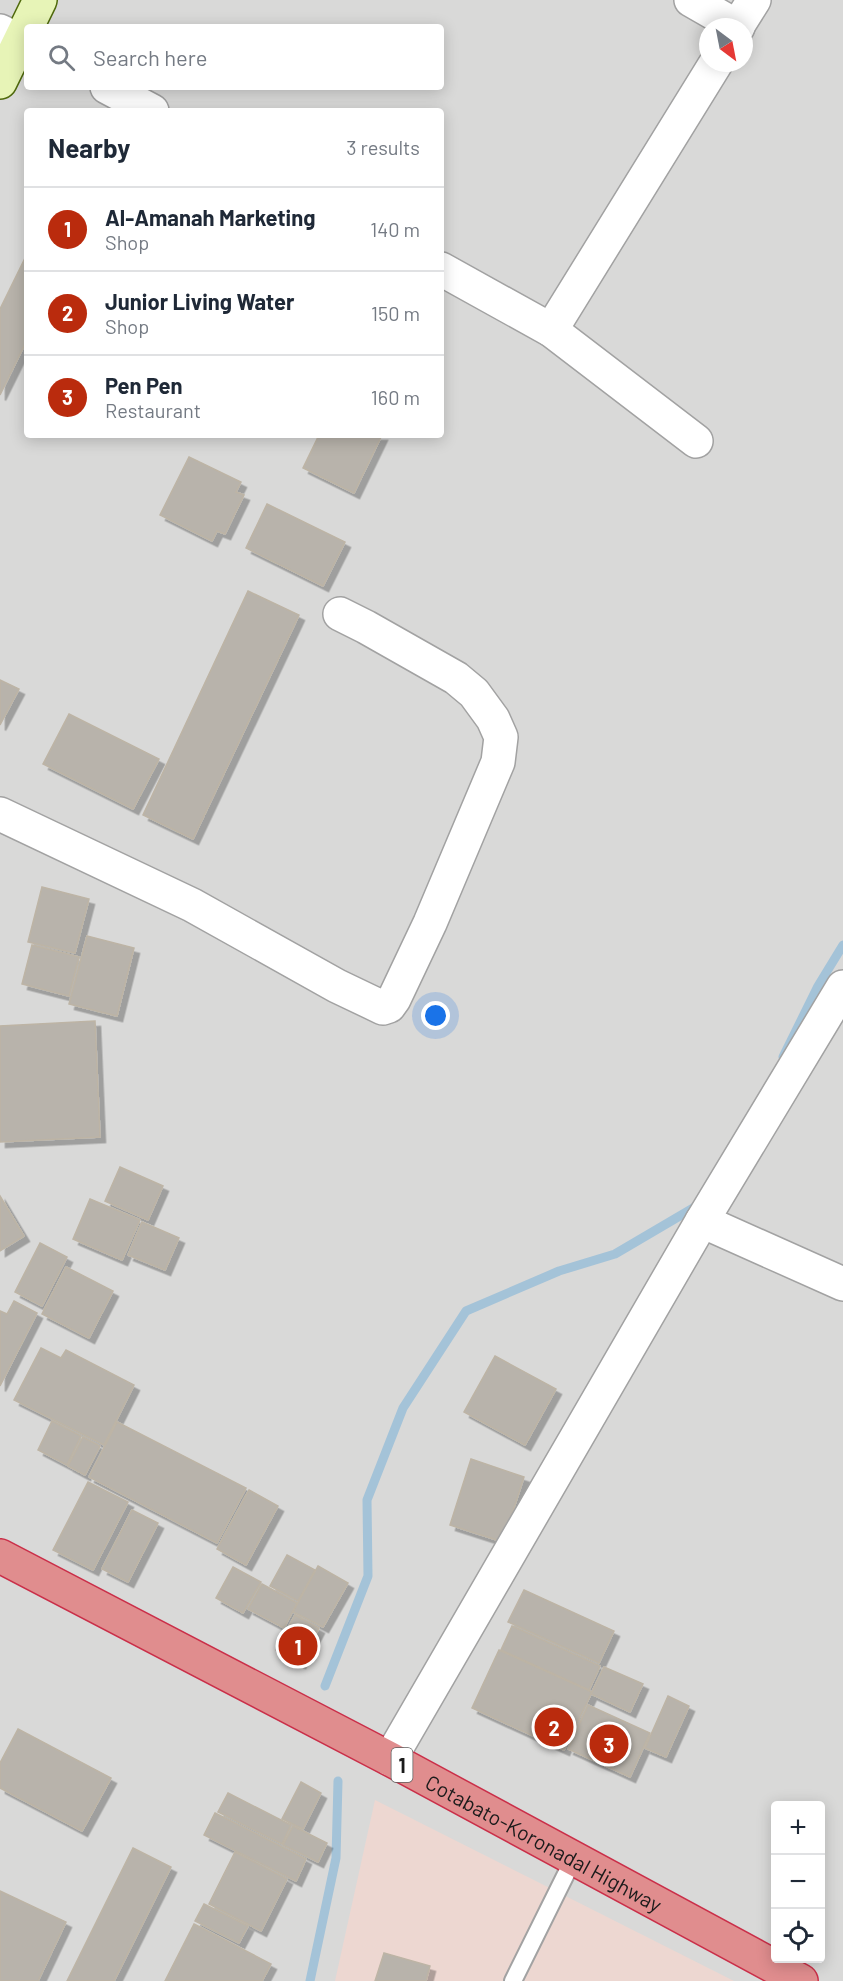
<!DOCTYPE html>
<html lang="en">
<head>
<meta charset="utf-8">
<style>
  body { margin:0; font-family:Barlow,sans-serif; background:#f2f2f3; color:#1f2937 }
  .controls { position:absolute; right:18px; bottom:18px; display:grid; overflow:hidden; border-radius:6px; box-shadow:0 3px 15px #0003 }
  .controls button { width:54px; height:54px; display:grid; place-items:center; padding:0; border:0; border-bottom:2px solid #e0e1e3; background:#fff; color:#1f2937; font:30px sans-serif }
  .compass { position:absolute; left:699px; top:18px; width:54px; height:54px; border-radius:50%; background:#fff; box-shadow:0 3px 15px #0003; rotate:148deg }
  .you { position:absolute; left:436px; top:1016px; width:21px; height:21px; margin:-15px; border:4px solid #fff; border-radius:50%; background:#1a73e8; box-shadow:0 0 0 9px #1a73e833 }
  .badge { display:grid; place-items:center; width:39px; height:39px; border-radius:50%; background:#ba2b0d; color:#fff; font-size:20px; font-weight:700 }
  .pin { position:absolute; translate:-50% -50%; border:3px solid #fff; box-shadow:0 2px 6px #0006 }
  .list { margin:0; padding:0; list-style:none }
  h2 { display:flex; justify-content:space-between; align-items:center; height:78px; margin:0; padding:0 24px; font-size:26px }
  h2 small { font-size:20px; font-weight:400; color:#747a83 }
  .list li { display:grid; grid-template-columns:39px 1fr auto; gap:18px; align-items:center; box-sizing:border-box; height:84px; padding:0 24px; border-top:2px solid #e0e1e3 }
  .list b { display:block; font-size:22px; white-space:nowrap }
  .list p { margin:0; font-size:20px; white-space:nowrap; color:#747a83 }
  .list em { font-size:20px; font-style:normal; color:#747a83 }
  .icon { flex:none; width:33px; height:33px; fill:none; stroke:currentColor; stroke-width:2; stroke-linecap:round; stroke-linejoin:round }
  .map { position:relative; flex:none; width:843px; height:1981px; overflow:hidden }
  .search { position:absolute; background:#fff; box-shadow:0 3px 15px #0003; left:24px; top:24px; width:420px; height:66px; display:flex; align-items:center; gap:15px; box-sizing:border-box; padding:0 21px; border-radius:6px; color:#747a83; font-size:22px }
  .panel { position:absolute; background:#fff; box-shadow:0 3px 15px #0003; left:24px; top:108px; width:420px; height:330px; border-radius:6px }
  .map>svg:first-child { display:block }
  .residential { fill:#d9d9d8; fill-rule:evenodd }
  .commercial { fill:#edd7d1 }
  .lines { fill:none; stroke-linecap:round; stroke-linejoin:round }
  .stream { stroke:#a4c3d8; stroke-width:9 }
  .building { fill:#b8b3ab; stroke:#bdb4a5; stroke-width:1.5; filter:url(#shadow) }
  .lane-casing { stroke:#a2a2a2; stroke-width:20 }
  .street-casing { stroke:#a2a2a2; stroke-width:36 }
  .secondary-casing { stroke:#4f690c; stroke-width:36 }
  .highway-casing { stroke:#ca2f49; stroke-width:36 }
  .lane { stroke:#fff; stroke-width:16 }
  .street { stroke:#fff; stroke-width:33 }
  .secondary { stroke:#e7f4b7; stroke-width:33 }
  .highway { stroke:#e08d8e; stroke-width:33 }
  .labels { text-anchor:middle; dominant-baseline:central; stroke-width:5; stroke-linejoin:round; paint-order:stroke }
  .shield { fill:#fff; stroke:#5f5f5f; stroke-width:1.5 }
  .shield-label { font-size:20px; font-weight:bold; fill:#1b1b1b }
  .street-label { font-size:21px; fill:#1b1b1b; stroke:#fff }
</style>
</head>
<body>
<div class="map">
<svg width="843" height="1981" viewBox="0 0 843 1981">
  <defs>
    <filter id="shadow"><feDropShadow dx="5.5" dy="5.5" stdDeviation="0" flood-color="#0004"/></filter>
  </defs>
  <rect width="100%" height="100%" fill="#ecebe1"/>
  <path class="residential" d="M0 0H843V1981H0ZM27 27H441V87H27ZM708 27H744V63H708ZM27 111H441V435H27ZM776 1806H820V1958H776Z"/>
  <polygon class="commercial" points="375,1800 734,1981 335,1981"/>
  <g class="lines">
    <g class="stream">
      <polyline points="783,1057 818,986 843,945"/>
      <polyline points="325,1686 368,1576 367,1500 403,1408 466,1311 559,1271 615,1254 695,1207"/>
      <polyline points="310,1981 336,1858 338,1781"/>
    </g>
  </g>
  <g class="building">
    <polygon points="27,254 27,340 0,395 0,309"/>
    <polygon points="319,435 382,435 354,493 303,468"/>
    <polygon points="189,457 241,482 236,492 244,495 225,534 217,531 212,541 160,515"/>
    <polygon points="267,504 345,542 323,586 246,548"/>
    <polygon points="248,591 299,615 193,839 143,815"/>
    <polygon points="0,680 19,689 0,725"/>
    <polygon points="69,714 159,759 133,809 43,764"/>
    <polygon points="42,887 89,899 75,953 28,942"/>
    <polygon points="87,936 134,948 117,1016 69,1004"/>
    <polygon points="32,945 79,957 69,996 22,984"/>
    <polygon points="95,1021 100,1137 0,1142 0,1026"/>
    <polygon points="120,1167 163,1186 148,1220 105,1201"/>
    <polygon points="0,1196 24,1236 0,1251"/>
    <polygon points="90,1199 140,1220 122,1260 73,1239"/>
    <polygon points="142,1222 179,1238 165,1270 128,1255"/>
    <polygon points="40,1243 67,1257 42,1306 15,1292"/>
    <polygon points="66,1267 113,1291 89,1338 42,1314"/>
    <polygon points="14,1301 37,1313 0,1386 0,1311 7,1314"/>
    <polygon points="41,1348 61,1358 66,1350 134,1385 104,1445 14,1400"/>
    <polygon points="495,1356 556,1389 525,1445 464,1412"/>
    <polygon points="52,1421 81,1436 67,1465 38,1450"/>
    <polygon points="117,1422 246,1488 217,1543 89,1477"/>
    <polygon points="83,1437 100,1446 85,1475 68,1466"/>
    <polygon points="471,1459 524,1477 503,1542 450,1525"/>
    <polygon points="88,1482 128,1502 93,1570 53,1550"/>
    <polygon points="249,1490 278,1506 246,1565 217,1549"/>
    <polygon points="132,1510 158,1523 128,1582 102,1569"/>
    <polygon points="287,1555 315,1570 298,1601 270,1586"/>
    <polygon points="318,1566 348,1583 323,1627 293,1612"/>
    <polygon points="233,1567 261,1582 243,1613 216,1598"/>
    <polygon points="262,1584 297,1603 284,1628 248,1609"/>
    <polygon points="524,1590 614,1631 599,1663 508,1622"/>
    <polygon points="295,1615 319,1628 300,1663 276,1650"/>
    <polygon points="512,1626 600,1666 589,1690 501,1650"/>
    <polygon points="499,1650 592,1692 564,1750 472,1708"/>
    <polygon points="604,1667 643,1684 630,1712 591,1694"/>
    <polygon points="668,1696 689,1706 666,1757 645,1748"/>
    <polygon points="588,1705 650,1733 630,1777 568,1749"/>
    <polygon points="18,1729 111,1778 82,1831 0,1788 0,1763"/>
    <polygon points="301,1782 321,1793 303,1829 282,1819"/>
    <polygon points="228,1793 291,1825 282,1844 218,1812"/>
    <polygon points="215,1813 306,1859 296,1881 204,1835"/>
    <polygon points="293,1826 327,1843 318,1862 283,1845"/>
    <polygon points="133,1848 171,1867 114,1981 67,1981"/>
    <polygon points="235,1852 287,1879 261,1931 209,1904"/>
    <polygon points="0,1891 66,1922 38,1981 0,1981"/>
    <polygon points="204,1904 248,1926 239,1943 195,1921"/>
    <polygon points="194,1924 271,1964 262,1981 165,1981"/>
    <polygon points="384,1953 430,1966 426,1981 375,1981"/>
  </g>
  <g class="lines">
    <defs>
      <polyline id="lane" points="513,1981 574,1858"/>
      <g id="street">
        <polyline points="691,0 738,27"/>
        <polyline points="737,27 754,0"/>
        <polyline points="0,31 27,44"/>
        <polyline points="107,87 152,111"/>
        <polyline points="441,269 551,330 696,441"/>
        <polyline points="551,330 716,63"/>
        <polyline points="0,814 192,905 337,986 383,1008 389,1006 394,999 430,923 498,762 501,737 493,719 474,693 456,678 366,627 340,614"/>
        <polyline points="702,1221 843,1284"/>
        <polyline points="390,1759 702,1221 843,987"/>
      </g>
      <polyline id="secondary" points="0,82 40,0"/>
      <g id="highway">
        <path id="s1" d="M0 1556 390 1759 801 1981"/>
      </g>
    </defs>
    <use href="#lane" class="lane-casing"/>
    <use href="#street" class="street-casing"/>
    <use href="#secondary" class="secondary-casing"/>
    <use href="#highway" class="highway-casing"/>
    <use href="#lane" class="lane"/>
    <use href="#street" class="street"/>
    <use href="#secondary" class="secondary"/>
    <use href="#highway" class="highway"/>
  </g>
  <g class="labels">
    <rect class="shield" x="391.5" y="1748" width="21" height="34" rx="4.5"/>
    <g class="shield-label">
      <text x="402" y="1765">1</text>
    </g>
    <g class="street-label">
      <text stroke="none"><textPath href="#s1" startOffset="615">Cotabato-Koronadal Highway</textPath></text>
    </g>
  </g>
</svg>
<div class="controls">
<button>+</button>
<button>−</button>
<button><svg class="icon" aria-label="locate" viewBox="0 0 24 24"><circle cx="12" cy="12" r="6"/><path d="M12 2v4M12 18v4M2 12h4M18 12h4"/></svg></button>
</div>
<svg class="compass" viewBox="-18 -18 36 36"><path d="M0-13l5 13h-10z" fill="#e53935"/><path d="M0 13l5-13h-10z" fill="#747a83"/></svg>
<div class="you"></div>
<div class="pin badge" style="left:298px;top:1646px">1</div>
<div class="pin badge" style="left:554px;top:1727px">2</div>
<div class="pin badge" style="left:609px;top:1744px">3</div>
<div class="search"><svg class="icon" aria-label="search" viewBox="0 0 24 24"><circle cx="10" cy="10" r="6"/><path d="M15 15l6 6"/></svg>Search here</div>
<section class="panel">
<h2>Nearby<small>3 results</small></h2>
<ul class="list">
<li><span class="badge">1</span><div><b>Al-Amanah Marketing</b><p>Shop</p></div><em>140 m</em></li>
<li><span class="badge">2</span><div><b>Junior Living Water</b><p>Shop</p></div><em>150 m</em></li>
<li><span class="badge">3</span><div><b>Pen Pen</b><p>Restaurant</p></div><em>160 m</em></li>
</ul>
</section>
</div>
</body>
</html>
